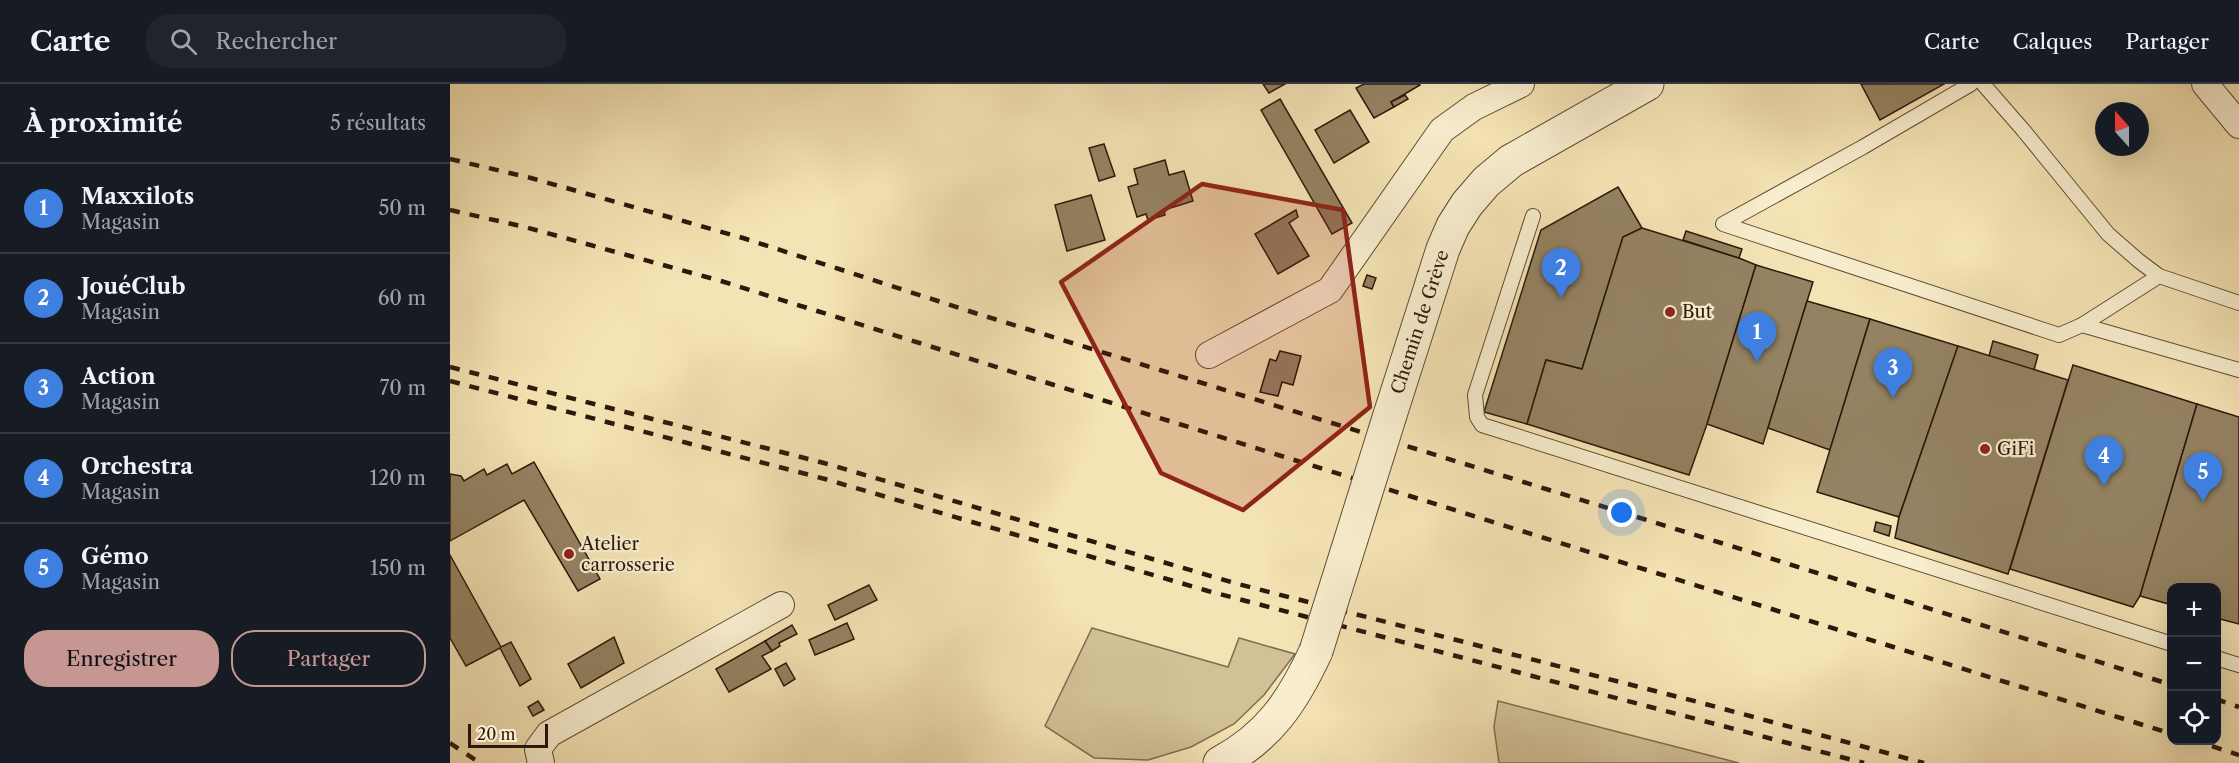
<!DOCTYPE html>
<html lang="fr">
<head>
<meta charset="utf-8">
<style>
  body { margin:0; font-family:"Libre Caslon Text",serif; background:#20242c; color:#f1f3f6 }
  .controls { position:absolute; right:18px; bottom:18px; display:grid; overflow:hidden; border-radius:12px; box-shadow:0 6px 24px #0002 }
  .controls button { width:54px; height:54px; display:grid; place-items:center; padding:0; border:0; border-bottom:2px solid #363941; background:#171b24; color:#f1f3f6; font:30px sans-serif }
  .compass { position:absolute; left:1645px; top:18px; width:54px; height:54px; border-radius:50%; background:#171b24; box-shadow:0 6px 24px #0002; rotate:339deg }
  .scale { position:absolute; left:18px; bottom:15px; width:80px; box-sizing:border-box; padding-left:6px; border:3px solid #2c190a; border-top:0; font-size:16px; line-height:21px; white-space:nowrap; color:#2c190a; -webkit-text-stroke:4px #f8edce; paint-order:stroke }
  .you { position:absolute; left:1172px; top:429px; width:21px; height:21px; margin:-15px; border:4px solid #fff; border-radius:50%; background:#1a73e8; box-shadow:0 0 0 9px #1a73e833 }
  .badge { display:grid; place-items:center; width:39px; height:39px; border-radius:50%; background:#c59692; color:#fff; font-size:20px; font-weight:700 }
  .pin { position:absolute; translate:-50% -50px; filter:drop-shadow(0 2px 3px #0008) }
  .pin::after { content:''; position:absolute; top:32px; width:21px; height:18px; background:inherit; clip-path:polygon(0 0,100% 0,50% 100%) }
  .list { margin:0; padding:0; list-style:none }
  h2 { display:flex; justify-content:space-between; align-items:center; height:78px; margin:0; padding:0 24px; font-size:26px }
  h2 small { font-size:20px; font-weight:400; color:#9ea1a6 }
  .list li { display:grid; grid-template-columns:39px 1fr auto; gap:18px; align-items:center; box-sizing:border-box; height:90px; padding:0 24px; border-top:2px solid #363941 }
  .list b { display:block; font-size:22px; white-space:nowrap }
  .list p { margin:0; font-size:20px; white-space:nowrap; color:#9ea1a6 }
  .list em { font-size:20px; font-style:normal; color:#9ea1a6 }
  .actions { display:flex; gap:12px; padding:18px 24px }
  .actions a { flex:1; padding:14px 0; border:2px solid #c59692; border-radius:24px; text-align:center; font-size:21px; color:#c59692 }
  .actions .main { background:#c59692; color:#111 }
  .icon { flex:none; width:33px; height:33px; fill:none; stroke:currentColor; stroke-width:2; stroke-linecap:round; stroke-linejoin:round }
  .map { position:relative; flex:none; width:1789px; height:679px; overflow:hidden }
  header { display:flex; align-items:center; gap:36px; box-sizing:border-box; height:84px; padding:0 30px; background:#171b24; border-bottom:2px solid #363941 }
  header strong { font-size:28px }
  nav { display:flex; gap:33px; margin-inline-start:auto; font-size:21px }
  .search { width:420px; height:54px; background:#20242c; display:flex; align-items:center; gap:15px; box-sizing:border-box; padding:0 21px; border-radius:24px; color:#9ea1a6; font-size:22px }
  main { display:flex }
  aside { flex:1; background:#171b24 }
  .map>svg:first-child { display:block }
  .green { fill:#d2c197; stroke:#7f6d50; stroke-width:1.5 }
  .building { fill:#948262; stroke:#2c190a; stroke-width:1.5 }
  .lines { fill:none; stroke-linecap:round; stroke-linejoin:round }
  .service-casing { stroke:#5e4c34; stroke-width:16 }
  .minor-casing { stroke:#5e4c34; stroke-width:28 }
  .tertiary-casing { stroke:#5e4c34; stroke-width:35 }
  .service { stroke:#f8edce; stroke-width:14 }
  .minor { stroke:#f8edce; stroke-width:26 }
  .tertiary { stroke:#f8edce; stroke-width:33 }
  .rail { stroke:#2c190a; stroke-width:4.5; stroke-dasharray:10 10; stroke-linecap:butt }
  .tertiary-bridge-casing { stroke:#5e4c34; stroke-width:35; stroke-linecap:butt }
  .tertiary-bridge { stroke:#f8edce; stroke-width:33 }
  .marked { fill:#8f2418; fill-opacity:0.2; stroke:#8f2418; stroke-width:4.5; stroke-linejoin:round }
  .poi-dot { fill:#8f2418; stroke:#f8edce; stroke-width:2 }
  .labels { text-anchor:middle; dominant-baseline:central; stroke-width:4.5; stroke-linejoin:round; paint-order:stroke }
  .poi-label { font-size:18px; fill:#2c190a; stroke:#f8edce; text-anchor:start }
  .street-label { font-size:18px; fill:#2c190a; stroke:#f8edce }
</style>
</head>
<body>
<header>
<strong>Carte</strong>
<div class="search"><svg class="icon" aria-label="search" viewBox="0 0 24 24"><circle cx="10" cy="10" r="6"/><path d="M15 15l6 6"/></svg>Rechercher</div>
<nav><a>Carte</a><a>Calques</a><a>Partager</a></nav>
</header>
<main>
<aside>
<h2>À proximité<small>5 résultats</small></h2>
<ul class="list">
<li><span class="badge" style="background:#3f7fe0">1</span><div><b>Maxxilots</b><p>Magasin</p></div><em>50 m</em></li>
<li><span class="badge" style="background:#3f7fe0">2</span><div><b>JouéClub</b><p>Magasin</p></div><em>60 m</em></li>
<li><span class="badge" style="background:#3f7fe0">3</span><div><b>Action</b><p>Magasin</p></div><em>70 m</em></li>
<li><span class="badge" style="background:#3f7fe0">4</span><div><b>Orchestra</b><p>Magasin</p></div><em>120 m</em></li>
<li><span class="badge" style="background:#3f7fe0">5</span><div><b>Gémo</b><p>Magasin</p></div><em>150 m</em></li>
</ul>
<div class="actions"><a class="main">Enregistrer</a><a>Partager</a></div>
</aside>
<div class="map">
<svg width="1789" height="679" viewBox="0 0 1789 679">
  <rect width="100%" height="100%" fill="#f4e3b4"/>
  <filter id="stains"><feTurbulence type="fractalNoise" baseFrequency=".00333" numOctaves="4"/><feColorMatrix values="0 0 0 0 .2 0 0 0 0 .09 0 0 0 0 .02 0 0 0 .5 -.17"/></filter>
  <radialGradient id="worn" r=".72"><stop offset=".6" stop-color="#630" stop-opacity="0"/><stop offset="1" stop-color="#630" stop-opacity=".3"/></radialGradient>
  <g class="green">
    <polygon points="642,544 778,583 789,554 845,570 814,611 784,640 741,663 698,676 644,674 595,642"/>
    <polygon points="1048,617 1289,679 1049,679 1044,643"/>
  </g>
  <g class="building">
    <polygon points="813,0 835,0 819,9"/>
    <polygon points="914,0 969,0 970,1 941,18 944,23 924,34 906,4"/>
    <polygon points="1411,0 1494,0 1430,36"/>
    <polygon points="955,11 958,15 944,23 941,18"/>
    <polygon points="830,15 902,139 882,150 811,26"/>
    <polygon points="900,26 919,58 884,79 865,46"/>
    <polygon points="654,60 665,92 649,97 639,64"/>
    <polygon points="715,76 719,91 734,87 743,117 714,126 715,131 698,136 696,130 687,133 678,103 688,100 684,85"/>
    <polygon points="1168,103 1192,144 1173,153 1132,285 1096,276 1077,340 1034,328 1091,146"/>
    <polygon points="641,111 655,156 617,167 605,121"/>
    <polygon points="846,126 848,133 839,139 859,172 828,190 805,150"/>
    <polygon points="1192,144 1289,174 1306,181 1257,340 1239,391 1077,340 1096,276 1132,285 1173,153"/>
    <polygon points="1236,147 1292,165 1289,174 1233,156"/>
    <polygon points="1306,181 1363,198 1313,360 1257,340"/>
    <polygon points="917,191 926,194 922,205 913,202"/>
    <polygon points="1357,217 1420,235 1380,366 1318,344"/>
    <polygon points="1420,235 1508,262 1449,433 1367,408"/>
    <polygon points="1543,257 1588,271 1584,286 1539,272"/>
    <polygon points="1508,262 1618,296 1558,490 1445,454 1449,433"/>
    <polygon points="830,267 851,272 843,301 832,298 828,312 810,308 820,275 826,277"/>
    <polygon points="1623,281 1747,320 1690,512 1683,523 1560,485"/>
    <polygon points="1747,320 1789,333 1789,540 1766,534 1766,504 1722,504 1722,521 1690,512"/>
    <polygon points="84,378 150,495 128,507 74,416 0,457 0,390 11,392 14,397 34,385 37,391 57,380 62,390"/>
    <polygon points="1426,438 1441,442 1439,452 1424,447"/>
    <polygon points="0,471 51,563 61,558 81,595 70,602 50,564 16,582 0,554"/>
    <polygon points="419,501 427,516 385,536 378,521"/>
    <polygon points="397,539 404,555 365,571 359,556"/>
    <polygon points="342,541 347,550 329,559 330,562 322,567 315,557"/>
    <polygon points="164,553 174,579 131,604 118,580"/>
    <polygon points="315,557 322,567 312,572 321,585 279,608 266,585"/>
    <polygon points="336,579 345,595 334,602 325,585"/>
    <polygon points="88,617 94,626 83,632 78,623"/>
  </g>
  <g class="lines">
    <defs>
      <g id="service">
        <polyline points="1521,0 1413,63 1273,140 1609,251 1632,241 1709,192"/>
        <polyline points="1533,0 1574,47 1658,150 1689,177 1709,192 1789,219"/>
        <polyline points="1083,132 1025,311 1027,333 1032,341 1722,560"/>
        <polyline points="1632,241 1789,286"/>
        <polyline points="1766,574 1789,581"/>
      </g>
      <g id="minor">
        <polyline points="1755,0 1789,41"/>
        <polyline points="759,271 880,206 992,46 1024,23 1071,0"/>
        <polyline points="91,679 88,665 99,650 331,521"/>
      </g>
      <g id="tertiary">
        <polyline points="940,331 993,165 1003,142 1017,120 1036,98 1061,77 1197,0"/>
        <path d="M770 679C819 653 843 617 866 567"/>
      </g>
    </defs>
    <use href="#service" class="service-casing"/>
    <use href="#minor" class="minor-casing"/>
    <use href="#tertiary" class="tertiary-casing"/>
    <use href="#service" class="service"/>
    <use href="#minor" class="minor"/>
    <use href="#tertiary" class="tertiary"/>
    <g class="rail">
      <polyline points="0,75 81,94 293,154 525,229 1294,466 1722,601"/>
      <polyline points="0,126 75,143 271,197 1722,650"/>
      <polyline points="0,283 374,379 788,500 1248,618 1474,679"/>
      <polyline points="0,297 375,395 758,507 1414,679"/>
      <polyline points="1766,615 1789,623"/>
      <polyline points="1743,656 1789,671"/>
      <polyline points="0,659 30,679"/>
    </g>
    <defs>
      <polyline id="tertiary-bridge" points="866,567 940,331"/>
    </defs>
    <use href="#tertiary-bridge" class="tertiary-bridge-casing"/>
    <use href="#tertiary-bridge" class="tertiary-bridge"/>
  </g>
  <path class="marked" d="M752 100 893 126 920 323 793 426 711 389 611 198Z"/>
  <g class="poi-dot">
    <circle cx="1220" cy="228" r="6"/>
    <circle cx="1535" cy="365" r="6"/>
    <circle cx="119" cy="470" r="6"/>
  </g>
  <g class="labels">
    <g class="poi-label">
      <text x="1232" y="228">But</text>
      <text x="1547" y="365">GiFi</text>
      <text x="131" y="460">Atelier<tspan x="131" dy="21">carrosserie</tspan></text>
    </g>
    <g class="street-label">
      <text transform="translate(970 238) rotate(-72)">Chemin de Grève</text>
    </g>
  </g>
  <rect width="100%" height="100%" filter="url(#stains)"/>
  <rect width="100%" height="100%" fill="url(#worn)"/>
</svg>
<div class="controls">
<button>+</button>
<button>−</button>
<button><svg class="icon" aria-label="locate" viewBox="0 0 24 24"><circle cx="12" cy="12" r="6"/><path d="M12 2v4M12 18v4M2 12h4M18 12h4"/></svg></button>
</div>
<svg class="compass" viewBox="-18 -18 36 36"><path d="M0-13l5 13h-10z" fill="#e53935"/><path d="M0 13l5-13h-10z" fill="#9ea1a6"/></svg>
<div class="scale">20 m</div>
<div class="you"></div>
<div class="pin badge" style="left:1307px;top:278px;background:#3f7fe0">1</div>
<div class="pin badge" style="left:1111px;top:214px;background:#3f7fe0">2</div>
<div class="pin badge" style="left:1443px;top:314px;background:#3f7fe0">3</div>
<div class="pin badge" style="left:1654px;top:402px;background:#3f7fe0">4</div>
<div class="pin badge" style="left:1753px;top:418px;background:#3f7fe0">5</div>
</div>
</main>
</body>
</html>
